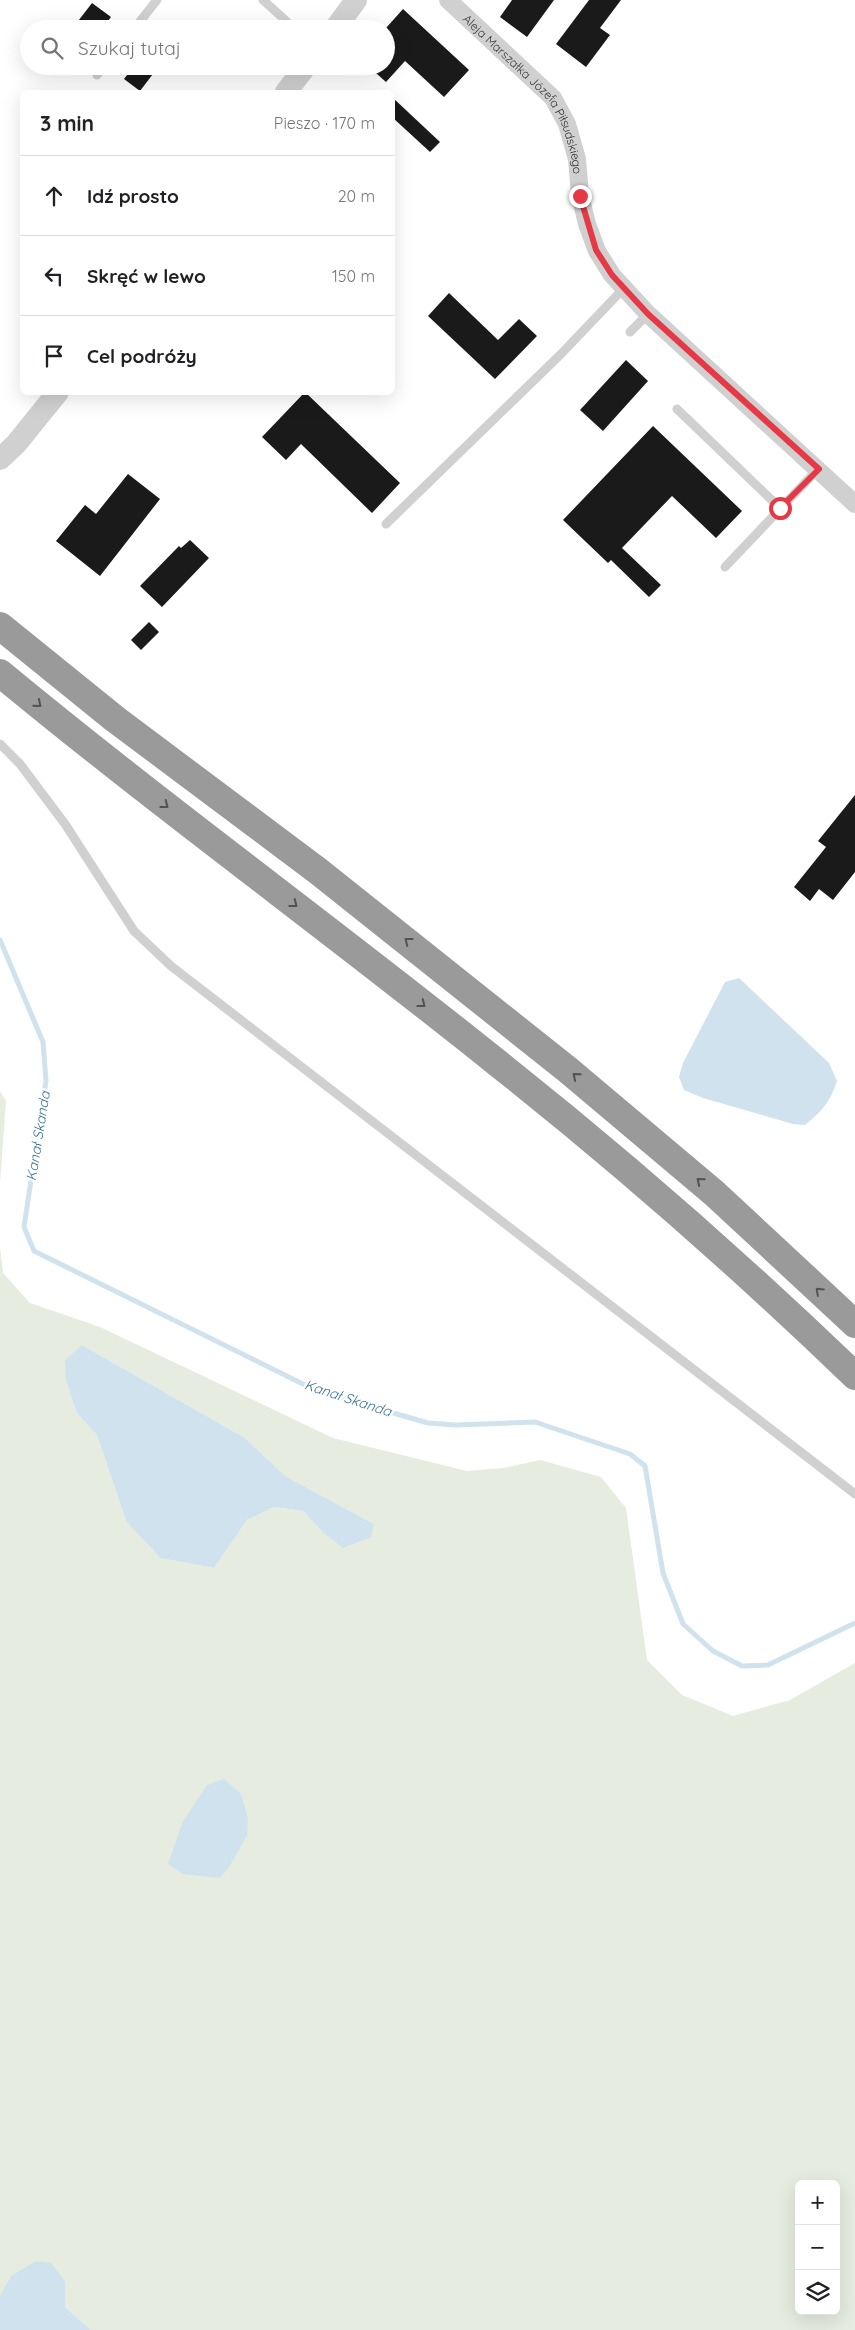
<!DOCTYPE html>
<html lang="pl">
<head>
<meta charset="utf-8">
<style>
  body { margin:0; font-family:Quicksand,sans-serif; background:#f6f6f6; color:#202124 }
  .controls { position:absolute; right:15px; bottom:15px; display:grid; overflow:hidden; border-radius:8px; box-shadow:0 5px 20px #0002 }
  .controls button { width:45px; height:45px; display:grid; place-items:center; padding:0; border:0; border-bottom:1px solid #e0e0e0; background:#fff; color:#202124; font:25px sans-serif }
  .stop { position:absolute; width:15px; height:15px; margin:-11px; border:4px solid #e63946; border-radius:50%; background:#fff }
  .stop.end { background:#e63946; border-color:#fff; box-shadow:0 1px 5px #0008 }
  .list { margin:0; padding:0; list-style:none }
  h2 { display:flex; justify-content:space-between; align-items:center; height:65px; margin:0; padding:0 20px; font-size:21px }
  h2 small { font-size:16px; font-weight:400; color:#757577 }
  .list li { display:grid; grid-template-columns:32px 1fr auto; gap:15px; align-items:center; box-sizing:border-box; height:80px; padding:0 20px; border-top:1px solid #e0e0e0 }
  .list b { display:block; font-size:19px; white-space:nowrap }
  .list em { font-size:16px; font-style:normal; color:#757577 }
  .icon { flex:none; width:28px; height:28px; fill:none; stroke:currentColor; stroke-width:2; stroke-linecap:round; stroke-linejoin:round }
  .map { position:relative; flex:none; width:855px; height:2330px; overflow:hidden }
  .search { position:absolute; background:#fff; box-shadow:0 5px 20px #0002; left:20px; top:20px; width:375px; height:55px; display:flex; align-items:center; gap:12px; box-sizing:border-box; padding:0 18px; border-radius:28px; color:#757577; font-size:19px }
  .panel { position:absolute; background:#fff; box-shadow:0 5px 20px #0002; left:20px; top:90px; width:375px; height:305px; border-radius:8px }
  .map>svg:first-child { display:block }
  .green { fill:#e6ecdf; fill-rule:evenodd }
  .water { fill:#cfe2ee }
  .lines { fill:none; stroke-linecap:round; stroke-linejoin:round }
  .stream { stroke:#cfe2ee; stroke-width:5 }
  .building { fill:#1a1a1a }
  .service { stroke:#d0d0d0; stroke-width:9 }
  .minor { stroke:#d0d0d0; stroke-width:18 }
  .tertiary { stroke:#d0d0d0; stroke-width:22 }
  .motorway { stroke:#9a9a9a; stroke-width:28 }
  .oneway { stroke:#525252 }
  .route { stroke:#e63946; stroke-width:6 }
  .labels { text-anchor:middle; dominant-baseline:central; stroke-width:5; stroke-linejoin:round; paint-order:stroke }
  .street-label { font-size:12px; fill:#333; stroke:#fff }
  .water-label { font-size:14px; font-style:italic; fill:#3f7597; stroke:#fff }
</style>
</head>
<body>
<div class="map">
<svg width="855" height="2330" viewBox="0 0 855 2330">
  <rect width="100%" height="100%" fill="#fff"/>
  <g class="green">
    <polygon points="0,1091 6,1101 0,1183"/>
    <path d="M0 1247 3 1273 30 1303 100 1327 333 1438 467 1471 503 1468 540 1460 601 1477 626 1508 647 1660 682 1695 733 1716 790 1700 855 1663V2330H91L65 2307V2281L51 2264 36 2261 0 2296ZM82 1345 245 1438 285 1476 374 1524 324 1532 303 1511 274 1507 247 1520 214 1568 160 1558 126 1521 97 1435 77 1412 66 1381ZM225 1780 241 1793 247 1836 229 1868 207 1785ZM799 2184H836V2311H799Z"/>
  </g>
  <g class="water">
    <path d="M739 978 829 1063 837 1081C831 1101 821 1112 805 1125L793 1124 703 1098 684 1090 679 1077 683 1063 725 982Z"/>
    <polygon points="82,1345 245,1438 285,1476 374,1524 371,1537 343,1548 324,1533 303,1511 274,1507 247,1520 214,1568 160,1558 126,1521 97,1435 77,1413 66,1381 65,1360"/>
    <polygon points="224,1779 241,1793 248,1819 247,1836 229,1868 219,1878 183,1874 168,1864 183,1821 207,1785"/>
    <polygon points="36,2261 51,2263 65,2281 65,2307 91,2330 0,2330 0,2296 11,2276"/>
  </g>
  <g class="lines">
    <polyline class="stream" points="0,940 43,1042 46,1081 24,1227 34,1251 317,1391 428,1423 456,1425 535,1422 630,1454 645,1466 663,1573 683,1624 713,1651 742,1666 768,1665 855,1623"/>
  </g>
  <g class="building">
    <polygon points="512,0 554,0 527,37 500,17"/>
    <polygon points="589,0 621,0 600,28 610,35 586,67 556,44"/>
    <polygon points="92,3 111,17 102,29 72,29"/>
    <polygon points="403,9 469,70 444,97 405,61 386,82 368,66 386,66 386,28"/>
    <polygon points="134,66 159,66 140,91 124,79"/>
    <polygon points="392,97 440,142 430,152 392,117"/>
    <polygon points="449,293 498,340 519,319 537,336 495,379 428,316"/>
    <polygon points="626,360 648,381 603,431 580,410"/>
    <polygon points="305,392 400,483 372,513 301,444 286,460 262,437"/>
    <polygon points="653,426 742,511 716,538 672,496 622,548 661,585 649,597 611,560 608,563 563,520"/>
    <polygon points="128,474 160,499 100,576 56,541 85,505 96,514"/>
    <polygon points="190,540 209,558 162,607 140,586 179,546 181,548"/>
    <polygon points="149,622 159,632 141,650 131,640"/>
    <polygon points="855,795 855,872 833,900 819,889 810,901 794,887 826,847 818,841"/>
  </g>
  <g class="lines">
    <g class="service">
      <polyline points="263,0 295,29"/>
      <polyline points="134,29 157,0"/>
      <polyline points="97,75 104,66"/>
      <polyline points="630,332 648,314"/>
      <polyline points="677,409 780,508"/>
      <polyline points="386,524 561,354 624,288"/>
      <polyline points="725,567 818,469"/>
      <polyline points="0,744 20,764 65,824 134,931 171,966 855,1494"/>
    </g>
    <path class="minor" id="s1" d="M448 0 553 98 567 124 577 159 580 195 587 224 597 251 612 275 648 314 855 504"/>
    <g class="tertiary">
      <polyline points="335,29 356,0"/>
      <polyline points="286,92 306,66"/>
      <polyline points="0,459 16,444 58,392"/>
    </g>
    <g class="motorway">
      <polyline points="0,626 115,719 318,871 568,1070 714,1193 855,1324"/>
      <path d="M0 673C162 807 332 930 495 1061 620 1160 740 1265 855 1376"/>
    </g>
  </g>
  <defs><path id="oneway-chevron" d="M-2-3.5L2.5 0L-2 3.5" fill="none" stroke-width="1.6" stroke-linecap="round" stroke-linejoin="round" transform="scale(1.25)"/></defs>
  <g class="oneway">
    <use href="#oneway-chevron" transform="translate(38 704) rotate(40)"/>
    <use href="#oneway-chevron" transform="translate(165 805) rotate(37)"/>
    <use href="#oneway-chevron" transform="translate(294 904) rotate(38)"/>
    <use href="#oneway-chevron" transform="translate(408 941) rotate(-142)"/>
    <use href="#oneway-chevron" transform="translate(422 1004) rotate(38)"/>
    <use href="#oneway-chevron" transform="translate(576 1076) rotate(-140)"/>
    <use href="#oneway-chevron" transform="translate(700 1181) rotate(-140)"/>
    <use href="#oneway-chevron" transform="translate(819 1291) rotate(-137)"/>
  </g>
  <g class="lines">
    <polyline class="route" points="580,196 596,250 612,275 648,314 819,469 780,508"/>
  </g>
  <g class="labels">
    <g class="street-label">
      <text stroke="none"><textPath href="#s1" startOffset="124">Aleja Marszałka Józefa Piłsudskiego</textPath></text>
    </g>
    <g class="water-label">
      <text transform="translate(38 1136) rotate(-81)">Kanał Skanda</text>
      <text transform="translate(348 1398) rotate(18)">Kanał Skanda</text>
    </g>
  </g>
</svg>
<div class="controls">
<button>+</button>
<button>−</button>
<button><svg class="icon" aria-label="layers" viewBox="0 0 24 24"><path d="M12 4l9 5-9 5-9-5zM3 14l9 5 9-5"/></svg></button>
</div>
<div class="stop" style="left:780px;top:508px"></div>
<div class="stop end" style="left:580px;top:196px"></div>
<div class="search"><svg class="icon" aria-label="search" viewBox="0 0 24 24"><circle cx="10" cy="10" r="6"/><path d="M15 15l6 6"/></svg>Szukaj tutaj</div>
<section class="panel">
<h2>3 min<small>Pieszo · 170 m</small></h2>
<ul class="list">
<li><svg class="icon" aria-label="ahead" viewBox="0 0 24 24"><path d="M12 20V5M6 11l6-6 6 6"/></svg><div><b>Idź prosto</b></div><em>20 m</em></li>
<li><svg class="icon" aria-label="left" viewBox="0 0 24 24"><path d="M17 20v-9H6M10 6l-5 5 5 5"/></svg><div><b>Skręć w lewo</b></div><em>150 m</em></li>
<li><svg class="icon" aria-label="arrive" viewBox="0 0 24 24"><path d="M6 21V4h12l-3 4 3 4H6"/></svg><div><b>Cel podróży</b></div></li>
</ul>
</section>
</div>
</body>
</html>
